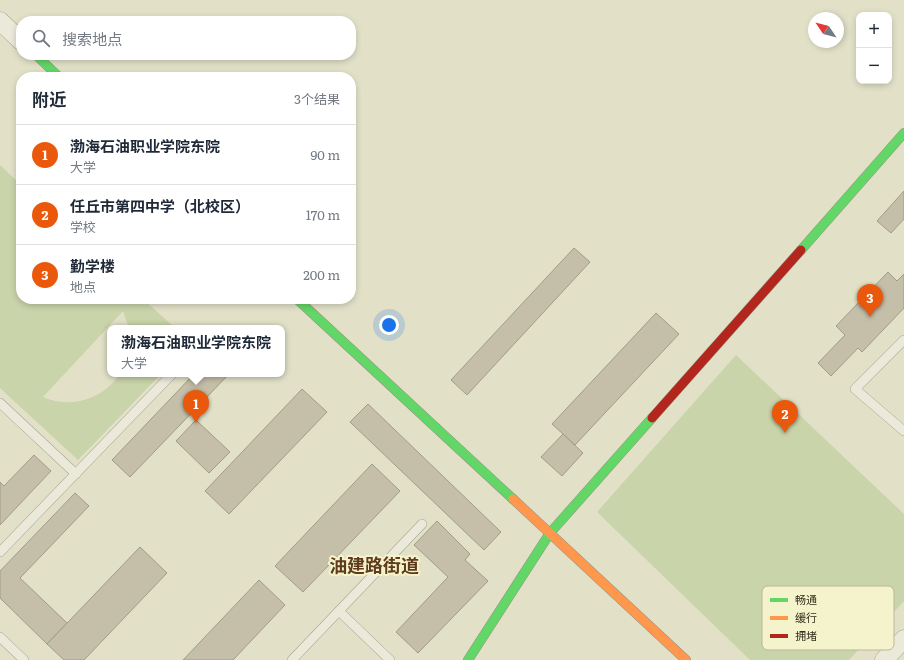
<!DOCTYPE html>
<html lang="zh">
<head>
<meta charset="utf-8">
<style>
  body { margin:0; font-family:Literata,"Noto Sans SC",serif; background:#f6f6f7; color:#1f2937 }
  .controls { position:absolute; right:12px; top:12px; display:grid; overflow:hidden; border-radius:8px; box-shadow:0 2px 6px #0003 }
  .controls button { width:36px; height:36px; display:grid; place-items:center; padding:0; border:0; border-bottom:1px solid #e0e1e3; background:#fff; color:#1f2937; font:20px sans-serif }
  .compass { position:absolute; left:808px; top:12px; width:36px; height:36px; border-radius:50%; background:#fff; box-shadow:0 2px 6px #0003; rotate:305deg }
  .you { position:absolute; left:389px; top:325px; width:14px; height:14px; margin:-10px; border:3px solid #fff; border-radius:50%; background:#1a73e8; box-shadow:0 0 0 6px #1a73e833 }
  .badge { display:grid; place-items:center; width:26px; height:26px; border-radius:50%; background:#ea580c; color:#fff; font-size:13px; font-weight:700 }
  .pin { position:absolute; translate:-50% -33px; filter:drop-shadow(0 1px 2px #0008) }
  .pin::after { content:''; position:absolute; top:21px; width:14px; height:12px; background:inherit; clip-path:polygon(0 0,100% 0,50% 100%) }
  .popup { position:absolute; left:107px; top:325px; width:178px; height:52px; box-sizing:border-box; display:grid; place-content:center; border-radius:8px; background:#fff; filter:drop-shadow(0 1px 3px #0005); font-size:13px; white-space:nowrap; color:#747a83 }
  .popup b { font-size:15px; color:#1f2937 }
  .popup::after { content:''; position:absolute; left:50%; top:100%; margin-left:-8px; border:8px solid transparent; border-top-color:#fff }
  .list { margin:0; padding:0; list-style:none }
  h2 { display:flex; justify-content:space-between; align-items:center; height:52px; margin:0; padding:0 16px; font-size:17px }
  h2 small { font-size:13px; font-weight:400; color:#747a83 }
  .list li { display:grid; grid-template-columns:26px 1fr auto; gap:12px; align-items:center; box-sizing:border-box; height:60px; padding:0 16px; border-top:1px solid #e0e1e3 }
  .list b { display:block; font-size:15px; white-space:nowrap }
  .list p { margin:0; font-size:13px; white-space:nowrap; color:#747a83 }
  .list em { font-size:13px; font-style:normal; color:#747a83 }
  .icon { flex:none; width:22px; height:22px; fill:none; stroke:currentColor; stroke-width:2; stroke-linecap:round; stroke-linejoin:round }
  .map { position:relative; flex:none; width:904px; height:660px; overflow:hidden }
  .search { position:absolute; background:#fff; box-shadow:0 2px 6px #0003; left:16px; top:16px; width:340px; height:44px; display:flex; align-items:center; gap:10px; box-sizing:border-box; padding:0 14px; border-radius:16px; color:#747a83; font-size:15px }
  .panel { position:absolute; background:#fff; box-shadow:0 2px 6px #0003; left:16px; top:72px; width:340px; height:232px; border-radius:16px }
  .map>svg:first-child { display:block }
  .green { fill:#c9d4aa }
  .building { fill:#c5bfa9; stroke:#a19c88 }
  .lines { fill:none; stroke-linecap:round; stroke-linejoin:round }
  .lane-casing { stroke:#a6a492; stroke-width:10 }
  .street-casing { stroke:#a6a492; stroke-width:19 }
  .fast-casing { stroke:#969382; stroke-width:10 }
  .slow-casing { stroke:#969382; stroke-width:10 }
  .jam-casing { stroke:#969382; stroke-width:10 }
  .lane { stroke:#eae9da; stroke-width:9 }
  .street { stroke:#eae9da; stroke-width:18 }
  .fast { stroke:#63d668; stroke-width:9 }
  .slow { stroke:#ff974d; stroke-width:9 }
  .jam { stroke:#b3261e; stroke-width:9 }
  .labels { text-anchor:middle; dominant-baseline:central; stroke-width:4; stroke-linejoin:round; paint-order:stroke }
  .district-label { font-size:18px; font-weight:bold; fill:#5f3b1b; stroke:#f4f3cc }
  .key { fill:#f4f3cc; stroke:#bab897; stroke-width:1 }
  .key-label { font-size:11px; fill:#332d1b }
</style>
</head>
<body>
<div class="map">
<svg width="904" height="660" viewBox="0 0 904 660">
  <rect width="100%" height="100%" fill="#e2e1c8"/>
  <g class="green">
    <path d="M0 165 21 185V299H143L175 328H129L123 311 43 397C71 410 104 398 120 374H161L78 460 0 388Z"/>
    <polygon points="736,355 904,514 904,601 849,660 750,660 597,512"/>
  </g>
  <g class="building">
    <polygon points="904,191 904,219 891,233 877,221"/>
    <polygon points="574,248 590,262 467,395 451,380"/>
    <polygon points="888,272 897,281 904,274 904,308 862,352 858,348 831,376 818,363 845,335 836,326"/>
    <polygon points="656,313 679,334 575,445 552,424"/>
    <polygon points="194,374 229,374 130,477 112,460"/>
    <polygon points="302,389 327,412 229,514 205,491"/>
    <polygon points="368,404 501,532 484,550 350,422"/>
    <polygon points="196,420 230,452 209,473 176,441"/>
    <polygon points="563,434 583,453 562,476 541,457"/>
    <polygon points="34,455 51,471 0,525 0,482 4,486"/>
    <polygon points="372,464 400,491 303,592 275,566"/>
    <polygon points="75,493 89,506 20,578 67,623 47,644 0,598 0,571"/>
    <polygon points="437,521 470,554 465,560 488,581 418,653 396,632 448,577 414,545"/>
    <polygon points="140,547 167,573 84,660 64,660 47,644"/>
    <polygon points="259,580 285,605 233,660 183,660"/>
  </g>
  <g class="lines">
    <defs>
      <g id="lane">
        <polyline points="904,340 855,389 904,431"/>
        <polyline points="0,403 76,474"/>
        <polyline points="0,552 172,374"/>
        <polyline points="339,611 390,660"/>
        <polyline points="0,637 24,660"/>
        <polyline points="292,660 422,524"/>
      </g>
      <g id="street">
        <polyline points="0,21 21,41"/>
        <polyline points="884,660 904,639"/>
      </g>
      <g id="fast">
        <polyline points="36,55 59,77"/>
        <polyline points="801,250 904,133"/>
        <polyline points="297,299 513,499"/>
        <polyline points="468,660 550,533 652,418"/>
      </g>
      <polyline id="slow" points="513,499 686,660"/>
      <polyline id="jam" points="652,418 801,250"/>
    </defs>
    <use href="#lane" class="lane-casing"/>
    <use href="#street" class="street-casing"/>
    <use href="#fast" class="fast-casing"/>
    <use href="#slow" class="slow-casing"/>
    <use href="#jam" class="jam-casing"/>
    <use href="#lane" class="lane"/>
    <use href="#street" class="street"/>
    <use href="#fast" class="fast"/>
    <use href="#slow" class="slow"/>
    <use href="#jam" class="jam"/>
  </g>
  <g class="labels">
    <g class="district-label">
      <text x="374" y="564">油建路街道</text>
    </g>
  </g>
  <rect x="762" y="586" width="132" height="64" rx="6" class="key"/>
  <rect x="770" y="598" width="18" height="4" fill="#63d668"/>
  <rect x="770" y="616" width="18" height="4" fill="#ff974d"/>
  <rect x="770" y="634" width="18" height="4" fill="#b3261e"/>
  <g class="key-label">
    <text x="795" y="604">畅通</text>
    <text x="795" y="622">缓行</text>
    <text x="795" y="640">拥堵</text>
  </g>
</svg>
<div class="controls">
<button>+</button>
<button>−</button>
</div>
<svg class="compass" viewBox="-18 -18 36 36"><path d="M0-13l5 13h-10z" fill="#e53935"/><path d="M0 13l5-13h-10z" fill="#747a83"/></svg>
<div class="you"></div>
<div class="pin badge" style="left:196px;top:423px">1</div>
<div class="popup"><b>渤海石油职业学院东院</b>大学</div>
<div class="pin badge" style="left:785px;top:433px">2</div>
<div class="pin badge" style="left:870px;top:317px">3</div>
<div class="search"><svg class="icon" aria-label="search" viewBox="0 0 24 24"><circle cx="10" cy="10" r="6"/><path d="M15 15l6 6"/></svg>搜索地点</div>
<section class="panel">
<h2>附近<small>3个结果</small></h2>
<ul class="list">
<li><span class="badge">1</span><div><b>渤海石油职业学院东院</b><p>大学</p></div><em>90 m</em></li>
<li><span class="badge">2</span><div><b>任丘市第四中学（北校区）</b><p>学校</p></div><em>170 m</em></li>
<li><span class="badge">3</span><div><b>勤学楼</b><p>地点</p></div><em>200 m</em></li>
</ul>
</section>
</div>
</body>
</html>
